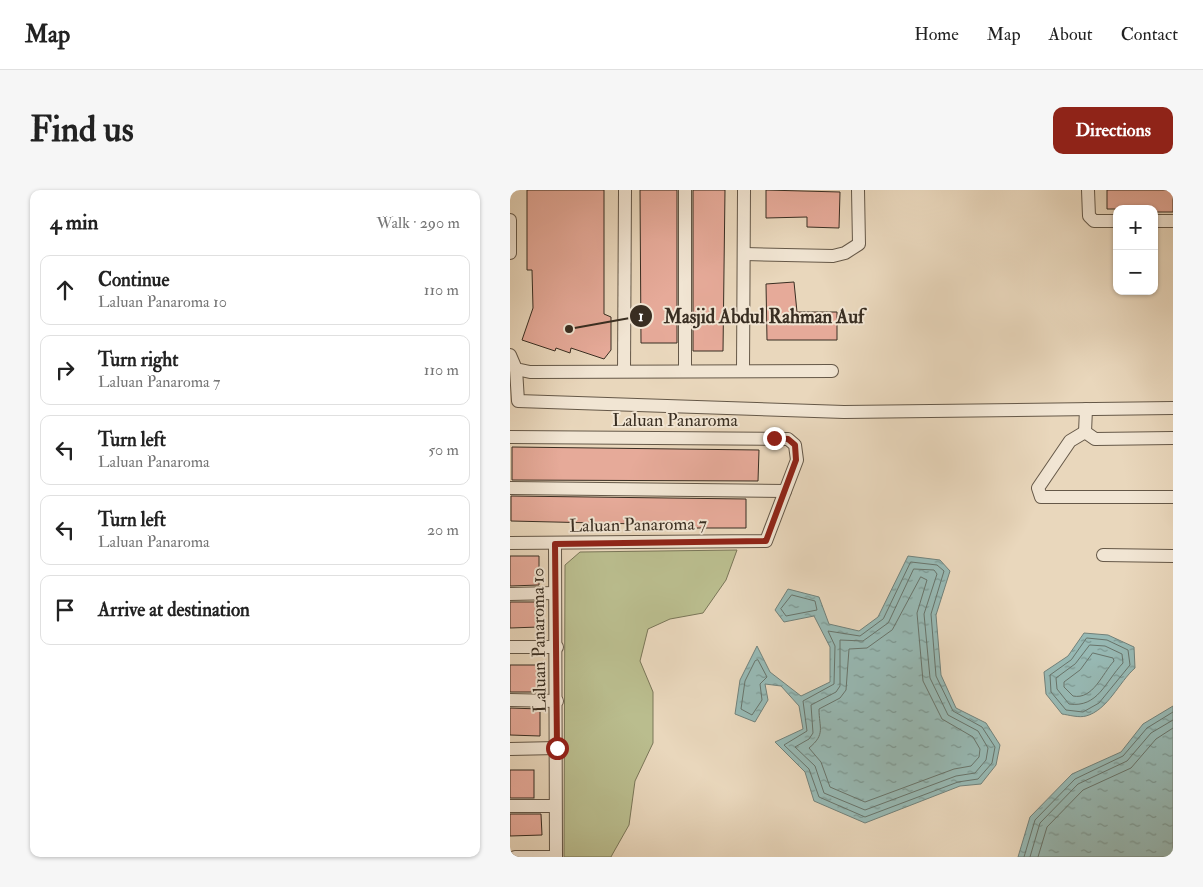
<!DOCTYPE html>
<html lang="en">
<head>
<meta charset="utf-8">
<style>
  body { margin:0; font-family:"IM FELL Double Pica",serif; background:#f6f6f6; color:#222 }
  .controls { position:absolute; right:15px; top:15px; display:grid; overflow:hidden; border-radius:10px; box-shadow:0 1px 4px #0004 }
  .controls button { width:45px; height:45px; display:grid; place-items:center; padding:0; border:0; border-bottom:1px solid #e0e0e0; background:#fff; color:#222; font:25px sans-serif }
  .stop { position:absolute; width:15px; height:15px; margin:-11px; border:4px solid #8f2418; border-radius:50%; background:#fff }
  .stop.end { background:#8f2418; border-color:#fff; box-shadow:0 1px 5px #0008 }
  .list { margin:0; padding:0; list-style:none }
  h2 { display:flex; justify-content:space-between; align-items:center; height:65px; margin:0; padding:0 20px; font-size:21px }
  h2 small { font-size:16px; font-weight:400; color:#767676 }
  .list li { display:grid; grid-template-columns:32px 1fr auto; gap:15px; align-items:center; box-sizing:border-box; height:70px; margin:0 10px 10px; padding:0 10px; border:1px solid #e0e0e0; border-radius:10px }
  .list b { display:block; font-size:19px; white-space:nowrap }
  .list p { margin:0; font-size:16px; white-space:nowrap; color:#767676 }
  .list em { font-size:16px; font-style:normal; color:#767676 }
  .icon { flex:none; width:28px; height:28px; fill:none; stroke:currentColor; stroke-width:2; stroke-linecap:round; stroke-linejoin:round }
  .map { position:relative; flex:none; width:663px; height:667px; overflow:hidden; border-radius:10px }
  header { display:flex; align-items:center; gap:30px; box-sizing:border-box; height:70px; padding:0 25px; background:#fff; border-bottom:1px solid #e0e0e0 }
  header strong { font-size:24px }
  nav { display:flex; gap:28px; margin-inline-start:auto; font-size:18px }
  .intro { display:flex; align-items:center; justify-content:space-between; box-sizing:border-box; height:120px; padding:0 30px }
  h1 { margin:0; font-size:35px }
  .button { padding:12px 22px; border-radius:10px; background:#8f2418; color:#fff; font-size:18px; font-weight:700 }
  main { display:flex; gap:30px; padding:0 30px }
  aside { flex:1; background:#fff; border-radius:10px; box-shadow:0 1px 4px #0004 }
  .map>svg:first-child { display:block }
  .park { fill:#babd8e; stroke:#7a7658 }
  .water { fill:url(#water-ripples); stroke:#71817a }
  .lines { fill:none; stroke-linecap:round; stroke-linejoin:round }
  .shore { stroke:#68746b; stroke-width:1 }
  .building { fill:#e6aa99; stroke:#392e22 }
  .minor-casing { stroke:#655848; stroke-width:14 }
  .minor { stroke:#f1e5d3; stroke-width:12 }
  .route { stroke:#8f2418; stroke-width:6 }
  .labels { text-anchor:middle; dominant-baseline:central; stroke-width:4; stroke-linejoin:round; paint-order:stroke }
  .street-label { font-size:18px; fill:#392e22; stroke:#f1e5d3 }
  .leader { fill:none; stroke:#392e22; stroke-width:2 }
  .callout-dot { fill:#392e22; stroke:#f1e5d3; stroke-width:2 }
  .mark-label { font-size:15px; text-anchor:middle; font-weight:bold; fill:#fff }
  .callout-label { font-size:19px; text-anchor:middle; font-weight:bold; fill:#392e22; stroke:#f1e5d3; stroke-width:4; stroke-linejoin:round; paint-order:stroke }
</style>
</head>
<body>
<header>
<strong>Map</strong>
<nav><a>Home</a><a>Map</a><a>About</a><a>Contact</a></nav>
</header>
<div class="intro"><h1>Find us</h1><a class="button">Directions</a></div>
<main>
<aside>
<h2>4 min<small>Walk · 290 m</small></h2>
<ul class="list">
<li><svg class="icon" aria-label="ahead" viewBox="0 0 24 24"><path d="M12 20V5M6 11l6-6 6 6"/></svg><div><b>Continue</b><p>Laluan Panaroma 10</p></div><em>110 m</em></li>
<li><svg class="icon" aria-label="right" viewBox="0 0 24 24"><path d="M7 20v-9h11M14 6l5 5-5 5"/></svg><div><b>Turn right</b><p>Laluan Panaroma 7</p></div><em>110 m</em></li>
<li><svg class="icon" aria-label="left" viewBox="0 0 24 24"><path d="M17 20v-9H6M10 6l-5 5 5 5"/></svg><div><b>Turn left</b><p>Laluan Panaroma</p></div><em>50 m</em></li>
<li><svg class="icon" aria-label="left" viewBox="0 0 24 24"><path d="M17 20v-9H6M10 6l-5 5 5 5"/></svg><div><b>Turn left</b><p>Laluan Panaroma</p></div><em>20 m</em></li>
<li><svg class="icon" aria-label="arrive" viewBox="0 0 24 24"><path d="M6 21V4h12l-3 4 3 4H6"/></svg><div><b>Arrive at destination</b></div></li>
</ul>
</aside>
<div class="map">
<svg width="663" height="667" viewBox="0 0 663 667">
  <defs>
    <pattern id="water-ripples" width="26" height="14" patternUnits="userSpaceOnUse" patternTransform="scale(1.25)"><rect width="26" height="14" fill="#97b9b4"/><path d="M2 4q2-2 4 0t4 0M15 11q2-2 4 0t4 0" fill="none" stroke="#7c9792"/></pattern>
  </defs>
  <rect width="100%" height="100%" fill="#e9d7bc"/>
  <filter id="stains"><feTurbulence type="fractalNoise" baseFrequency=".004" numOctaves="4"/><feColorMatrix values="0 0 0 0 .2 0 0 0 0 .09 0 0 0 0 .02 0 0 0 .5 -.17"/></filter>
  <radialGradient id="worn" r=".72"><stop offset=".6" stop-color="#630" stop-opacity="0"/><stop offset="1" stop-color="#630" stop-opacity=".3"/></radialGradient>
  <polygon class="park" points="227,360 216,390 193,423 160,429 138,439 130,471 143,502 143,553 125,591 119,635 102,665 101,667 54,667 55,375 70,362"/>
  <g class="water">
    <polygon points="398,366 430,370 440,381 426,425 431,485 446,518 476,533 490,555 486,575 471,594 450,596 355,633 304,611 295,582 265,552 293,539 289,516 271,496 255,494 258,510 245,532 225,524 230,490 247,456 260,482 291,506 320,492 320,457 304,426 274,432 265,420 278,399 309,407 319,434 349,441 368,427"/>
    <path d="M574 443 598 445 624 457 625 478C609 492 598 520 576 526 569 528 559 525 552 524L536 504 534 482 558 466Z"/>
    <polygon points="663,516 663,667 508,667 520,627 562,584 611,562 633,534"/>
  </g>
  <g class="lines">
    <g class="shore">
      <polygon points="401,372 427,375 434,381 421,424 426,486 443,521 472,537 485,557 482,573 468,589 448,592 355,627 309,607 299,579 274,555 297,541 293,511 324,494 325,456 318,441 350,446 373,429"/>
      <polygon points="404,379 424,380 427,384 414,424 420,488 438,525 468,541 478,558 476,570 465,583 446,586 355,620 314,603 305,576 285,557 299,549 303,543 301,515 326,502 330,496 330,450 353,451 378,433"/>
      <path d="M411 387 417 390 407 423 413 491 432 529 463 547 470 559 469 567 461 576 444 579 355 612 320 597 311 572 299 558C316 544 309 538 309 519L330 508 336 500 339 459 357 458 382 440Z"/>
      <polygon points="282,405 305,411 307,420 276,426 271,419"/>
      <polygon points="577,448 597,450 618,460 620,475 589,513 573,522 556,520 541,502 540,485 561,470"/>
      <path d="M580 455 595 456 612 464 613 473C595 492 588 518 559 514L547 499 546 488 565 474Z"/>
      <path d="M583 463 603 468 604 471C592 484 583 510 563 506L554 497V492L570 480Z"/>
      <polygon points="248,470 257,487 250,494 252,510 242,525 231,519 235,491 245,471"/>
      <polyline points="514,667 525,630 565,589 613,566 637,538 663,522"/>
      <polyline points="520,667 530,633 568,594 617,571 641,543 663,530"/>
      <polyline points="528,667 537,637 573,600 621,578 646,549 663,538"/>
    </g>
  </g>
  <g class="building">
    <polygon points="17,0 94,0 94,124 101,127 101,160 94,169 61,158 60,163 46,158 45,161 12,150 23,118 22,80 17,80"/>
    <polygon points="130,0 167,0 167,153 131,153"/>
    <polygon points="183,0 215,0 213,161 183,161"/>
    <polygon points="256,0 330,2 329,38 297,37 297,27 256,28"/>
    <polygon points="597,0 663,0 663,22 644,22 644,19 597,19"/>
    <polygon points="284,92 287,122 327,122 327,150 257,150 256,94"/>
    <polygon points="2,257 249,260 248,291 2,290"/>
    <polygon points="1,306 236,309 236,338 130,338 130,334 1,331"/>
    <polygon points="0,366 29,366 29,395 0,396"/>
    <polygon points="0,412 28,412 29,437 0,438"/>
    <rect x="0" y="475" width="28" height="27"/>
    <polygon points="0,518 30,519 30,546 0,545"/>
    <rect x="0" y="580" width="24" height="28"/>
    <polygon points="0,624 31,624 32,645 0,646"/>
  </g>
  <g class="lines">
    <defs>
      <g id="minor">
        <polyline points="578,0 579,26 584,31 607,31"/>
        <polyline points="0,30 0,63"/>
        <polyline points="644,31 663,31"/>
        <polyline points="235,64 323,66 335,63 349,54 348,0"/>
        <polyline points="0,165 6,179 20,182 322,181"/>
        <polyline points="6,179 8,211 334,222 663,218"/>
        <polyline points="114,180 115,0"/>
        <polyline points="175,181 175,0"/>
        <polyline points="233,181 234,0"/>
        <polyline points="576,219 575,242 585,249 663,248"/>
        <polyline points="575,242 560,251 528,298 531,307 663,307"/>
        <polyline points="0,247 278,249 285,255 287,270 256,351 0,353"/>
        <polyline points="0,298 275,301"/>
        <polyline points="45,354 46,667"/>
        <polyline points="593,365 663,366"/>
        <polyline points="0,404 45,403"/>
        <polyline points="0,457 47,457"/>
        <polyline points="0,510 47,511"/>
        <polyline points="0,559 47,558"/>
        <polyline points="0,616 45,616"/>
        <polyline points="5,667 46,667"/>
      </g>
    </defs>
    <use href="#minor" class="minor-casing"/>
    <use href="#minor" class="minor"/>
  </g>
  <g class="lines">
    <polyline class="route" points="47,558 45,354 256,351 286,270 285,255 278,249 264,248"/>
  </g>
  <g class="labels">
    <g class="street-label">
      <text x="165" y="230">Laluan Panaroma</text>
      <text transform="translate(128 335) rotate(-1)">Laluan Panaroma 7</text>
      <text transform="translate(29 450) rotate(-91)">Laluan Panaroma 10</text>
    </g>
  </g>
  <path class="leader" d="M59 139L131 126"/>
  <g class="callout-dot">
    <circle cx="59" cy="139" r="5"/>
    <circle cx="131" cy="126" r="12"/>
  </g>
  <g class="mark-label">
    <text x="131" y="131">1</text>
  </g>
  <g class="callout-label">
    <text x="254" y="133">Masjid Abdul Rahman Auf</text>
  </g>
  <rect width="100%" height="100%" filter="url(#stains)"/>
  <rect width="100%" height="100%" fill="url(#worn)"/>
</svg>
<div class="controls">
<button>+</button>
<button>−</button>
</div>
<div class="stop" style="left:47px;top:558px"></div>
<div class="stop end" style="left:264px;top:248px"></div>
</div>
</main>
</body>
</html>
